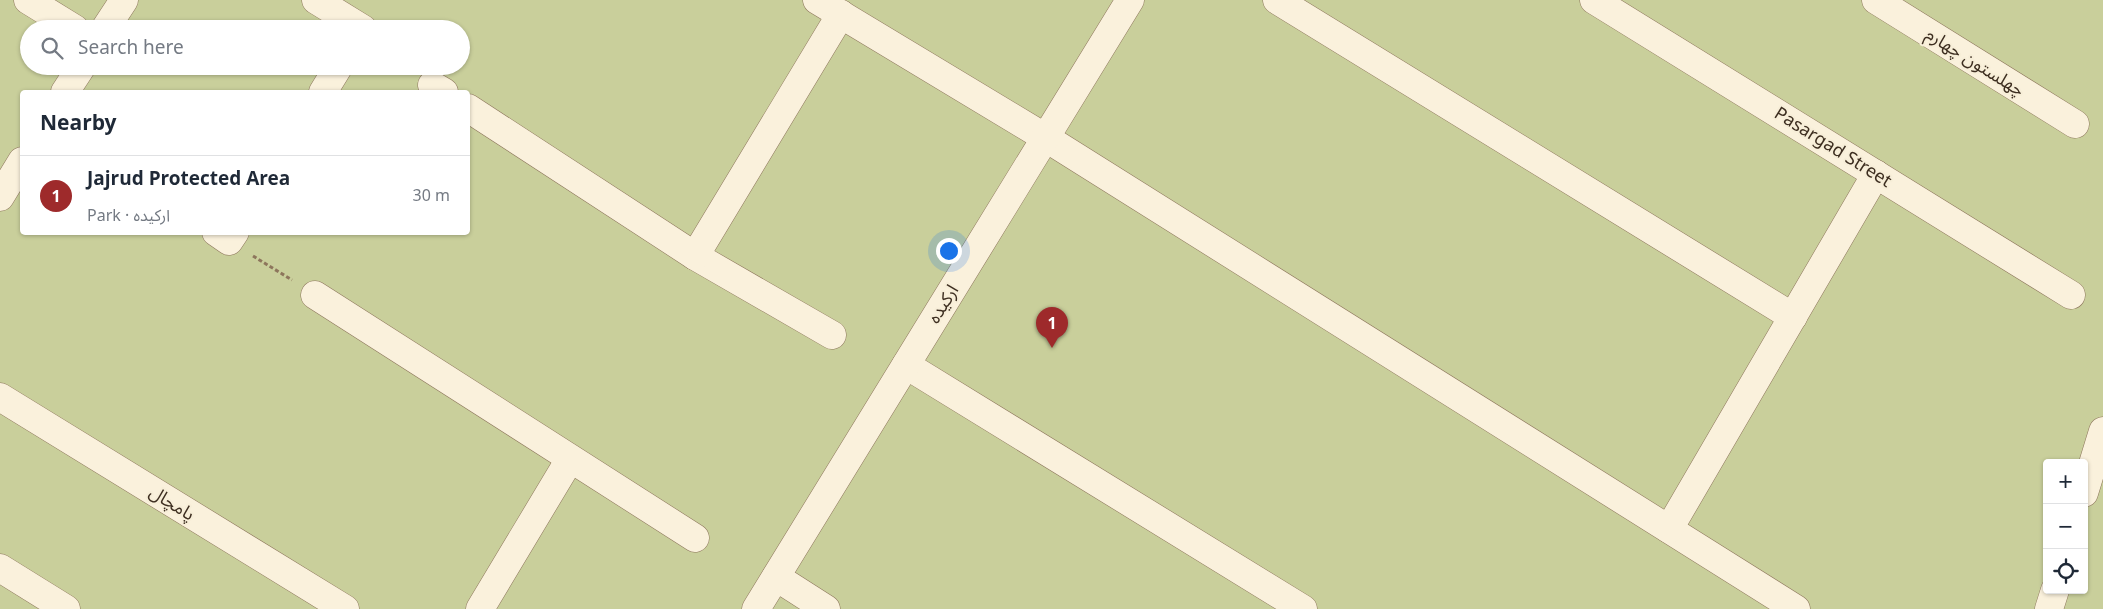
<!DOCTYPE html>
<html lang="en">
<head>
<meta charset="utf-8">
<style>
  body { margin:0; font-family:Georgia,"Noto Sans Arabic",serif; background:#f6f6f7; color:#1f2937 }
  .controls { position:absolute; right:15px; bottom:15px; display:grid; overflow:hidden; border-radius:5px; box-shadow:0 1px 4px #0004 }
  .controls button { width:45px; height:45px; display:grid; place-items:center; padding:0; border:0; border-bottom:1px solid #e0e1e3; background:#fff; color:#1f2937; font:25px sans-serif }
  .you { position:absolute; left:948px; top:250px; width:18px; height:18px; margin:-12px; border:4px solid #fff; border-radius:50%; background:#1a73e8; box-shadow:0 0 0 8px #1a73e833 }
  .badge { display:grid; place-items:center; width:32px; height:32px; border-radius:50%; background:#9e2a2b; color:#fff; font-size:16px; font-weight:700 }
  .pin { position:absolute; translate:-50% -41px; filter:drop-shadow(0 1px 2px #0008) }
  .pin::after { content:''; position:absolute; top:26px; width:18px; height:15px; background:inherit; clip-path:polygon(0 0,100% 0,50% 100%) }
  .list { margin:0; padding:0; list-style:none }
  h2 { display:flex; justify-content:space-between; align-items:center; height:65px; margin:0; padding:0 20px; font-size:21px }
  h2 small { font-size:16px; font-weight:400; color:#747a83 }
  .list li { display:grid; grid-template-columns:32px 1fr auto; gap:15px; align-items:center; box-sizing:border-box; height:80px; padding:0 20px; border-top:1px solid #e0e1e3 }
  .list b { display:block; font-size:19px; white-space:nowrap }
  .list p { margin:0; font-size:16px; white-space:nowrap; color:#747a83 }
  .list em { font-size:16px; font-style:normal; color:#747a83 }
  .icon { flex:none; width:28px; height:28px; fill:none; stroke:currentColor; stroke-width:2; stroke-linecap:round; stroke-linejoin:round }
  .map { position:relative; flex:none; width:2103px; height:609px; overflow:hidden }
  .search { position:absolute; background:#fff; box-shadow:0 1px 4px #0004; left:20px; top:20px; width:450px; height:55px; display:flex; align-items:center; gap:12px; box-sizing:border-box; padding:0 18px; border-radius:28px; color:#747a83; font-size:19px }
  .panel { position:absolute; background:#fff; box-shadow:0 1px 4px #0004; left:20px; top:90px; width:450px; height:145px; border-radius:5px }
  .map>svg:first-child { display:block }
  .green { fill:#c9cf9b; fill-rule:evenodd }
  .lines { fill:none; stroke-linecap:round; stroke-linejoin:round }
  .minor-casing { stroke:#8d765c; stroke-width:29 }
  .path { stroke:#8d765c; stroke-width:3; stroke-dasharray:4 2.5; stroke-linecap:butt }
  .minor { stroke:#faf1dc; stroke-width:28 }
  .labels { text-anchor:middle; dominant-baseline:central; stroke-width:4; stroke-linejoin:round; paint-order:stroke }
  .street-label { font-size:18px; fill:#3d2e20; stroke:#f7eed8 }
</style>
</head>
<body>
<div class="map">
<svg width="2103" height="609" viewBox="0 0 2103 609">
  <rect width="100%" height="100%" fill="#f0e4c8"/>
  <path class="green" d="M0 0H2103V609H0ZM29 29H461V66H29ZM22 92H468V232H22ZM2047 463H2084V590H2047Z"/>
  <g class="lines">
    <defs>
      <g id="minor">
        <polyline points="28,0 75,29"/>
        <polyline points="316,0 363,29"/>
        <polyline points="817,0 1046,138 1796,609"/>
        <polyline points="1277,0 1793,317"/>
        <polyline points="1594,0 2071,295"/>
        <polyline points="1876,0 2075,124"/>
        <polyline points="105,29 124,0"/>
        <polyline points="432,85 444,92"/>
        <polyline points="65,92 82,66"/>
        <polyline points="323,92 339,66"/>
        <polyline points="468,108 695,256 832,335"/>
        <polyline points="0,197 22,161"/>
        <polyline points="216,232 229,241 235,232"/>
        <polyline points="695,256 841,14"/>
        <polyline points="315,295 695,538"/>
        <polyline points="906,365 1303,609"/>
        <polyline points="0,397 345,609"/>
        <polyline points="2084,493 2103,431"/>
        <polyline points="1669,529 1876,174"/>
        <polyline points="0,568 66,609"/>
        <polyline points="776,577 826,609"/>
        <polyline points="480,609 570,459"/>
        <polyline points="756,609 1130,0"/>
        <polyline points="2049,609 2055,590"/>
      </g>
    </defs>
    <use href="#minor" class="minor-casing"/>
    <polyline class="path" points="253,256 292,280"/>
    <use href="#minor" class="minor"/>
  </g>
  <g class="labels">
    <g class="street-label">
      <text transform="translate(1975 62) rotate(32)">چهلستون چهارم</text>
      <text transform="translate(1833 147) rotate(32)">Pasargad Street</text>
      <text transform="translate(943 304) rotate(-58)">ارکیده</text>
      <text transform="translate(172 503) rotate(32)">پامچال</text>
    </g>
  </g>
</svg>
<div class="controls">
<button>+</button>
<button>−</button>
<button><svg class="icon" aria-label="locate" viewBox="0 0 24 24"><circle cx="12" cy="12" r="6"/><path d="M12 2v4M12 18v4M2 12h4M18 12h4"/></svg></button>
</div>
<div class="you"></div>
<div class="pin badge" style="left:1052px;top:348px">1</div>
<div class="search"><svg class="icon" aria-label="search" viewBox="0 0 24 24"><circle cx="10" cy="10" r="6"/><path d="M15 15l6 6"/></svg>Search here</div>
<section class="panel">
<h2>Nearby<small></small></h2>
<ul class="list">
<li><span class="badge">1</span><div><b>Jajrud Protected Area</b><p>Park · ارکیده</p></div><em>30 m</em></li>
</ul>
</section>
</div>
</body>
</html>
